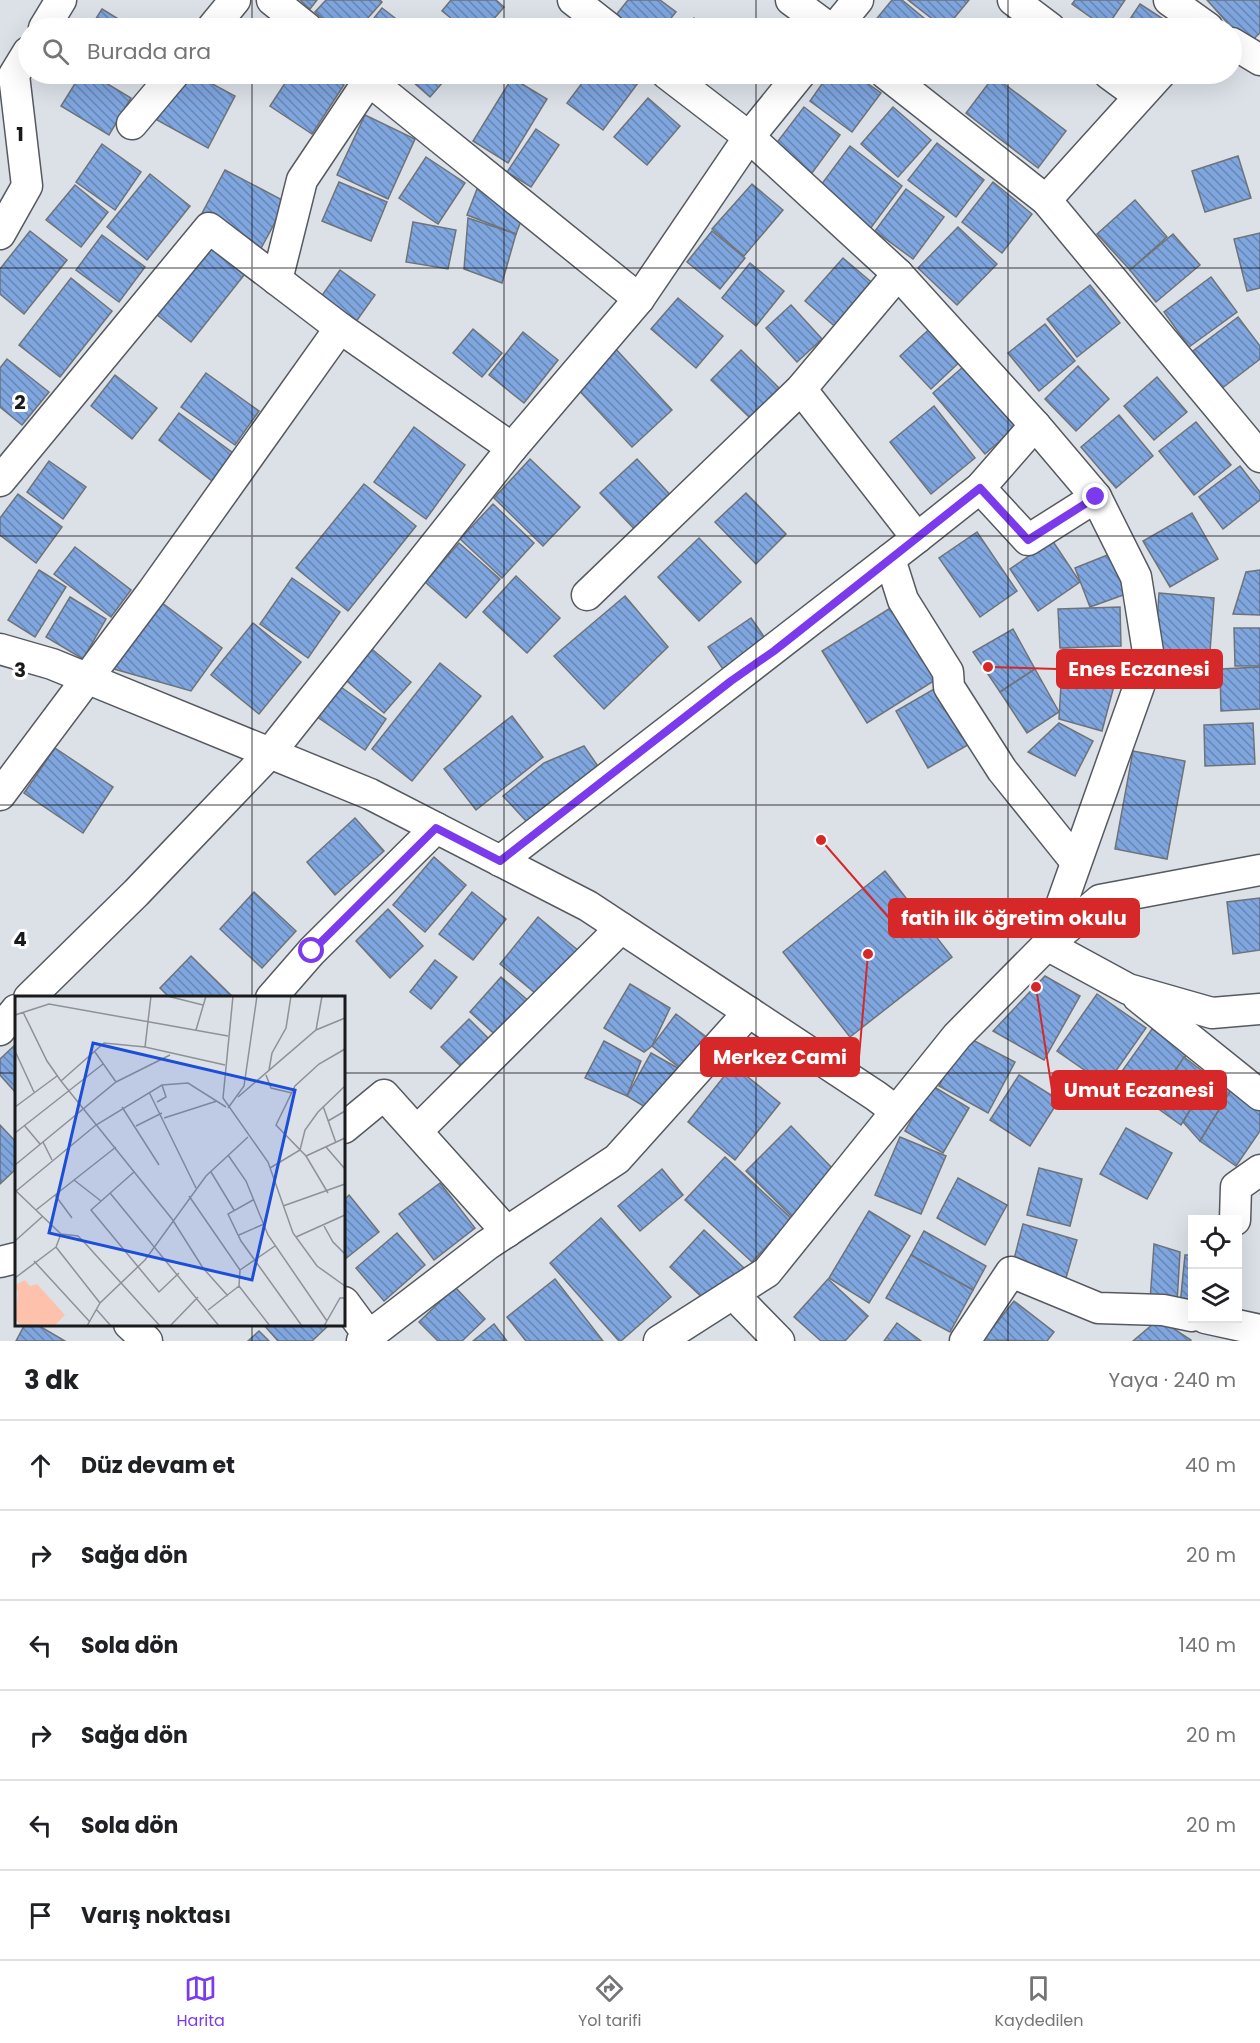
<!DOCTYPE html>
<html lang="tr">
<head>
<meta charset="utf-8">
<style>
  body { margin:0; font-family:Poppins,sans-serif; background:#f2f2f2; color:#202124 }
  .controls { position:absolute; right:18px; bottom:18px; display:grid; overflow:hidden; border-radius:0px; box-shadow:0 6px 24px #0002 }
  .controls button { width:54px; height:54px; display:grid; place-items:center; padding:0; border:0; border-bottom:2px solid #e0e0e0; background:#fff; color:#202124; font:30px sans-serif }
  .stop { position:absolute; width:18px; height:18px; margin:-14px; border:4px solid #7c3aed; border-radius:50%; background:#fff }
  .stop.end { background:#7c3aed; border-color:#fff; box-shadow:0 2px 6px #0008 }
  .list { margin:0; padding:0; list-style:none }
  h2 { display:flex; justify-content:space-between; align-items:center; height:78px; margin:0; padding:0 24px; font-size:26px }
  h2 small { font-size:20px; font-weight:400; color:#757577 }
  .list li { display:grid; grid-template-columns:39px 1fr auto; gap:18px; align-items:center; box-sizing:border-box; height:90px; padding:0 24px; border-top:2px solid #e0e0e0 }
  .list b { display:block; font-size:22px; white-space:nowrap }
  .list em { font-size:20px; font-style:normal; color:#757577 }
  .icon { flex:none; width:33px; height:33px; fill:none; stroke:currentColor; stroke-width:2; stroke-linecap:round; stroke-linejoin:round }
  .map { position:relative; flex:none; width:1260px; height:1341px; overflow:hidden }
  .search { position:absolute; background:#fff; box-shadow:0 6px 24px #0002; left:18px; right:18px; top:18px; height:66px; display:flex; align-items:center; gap:15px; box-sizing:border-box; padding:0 21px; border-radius:33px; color:#757577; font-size:22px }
  .sheet { height:618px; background:#fff }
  nav { display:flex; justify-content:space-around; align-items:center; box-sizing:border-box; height:84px; border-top:2px solid #e0e0e0; background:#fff; font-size:16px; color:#757577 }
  nav a { display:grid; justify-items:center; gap:3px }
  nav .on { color:#7c3aed }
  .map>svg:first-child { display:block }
  .building { fill:url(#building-back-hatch); stroke:#6f7379; stroke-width:1.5 }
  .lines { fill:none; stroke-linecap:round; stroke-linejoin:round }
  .minor-casing { stroke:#565a60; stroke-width:33 }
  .minor { stroke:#fff; stroke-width:30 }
  .route { stroke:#7c3aed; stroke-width:8 }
  .grid { fill:none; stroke:#181a1c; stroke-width:1.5; stroke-opacity:0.55 }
  .inset-road { fill:none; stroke:#8e9196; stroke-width:1.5 }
  .view { fill:#1d4ed8; fill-opacity:0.15; stroke:#1d4ed8; stroke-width:3 }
  .inset-edge { fill:none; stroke:#181a1c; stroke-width:3 }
  .grid-label { font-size:20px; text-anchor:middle; font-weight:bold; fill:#181a1c; stroke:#fff; stroke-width:6; stroke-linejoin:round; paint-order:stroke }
  .leader { fill:none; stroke:#d62828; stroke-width:2 }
  .callout-dot { fill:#d62828; stroke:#fff; stroke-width:2 }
  .callout { fill:#d62828; stroke:#d62828; stroke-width:2 }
  .callout-label { font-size:20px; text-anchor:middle; font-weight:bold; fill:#fff }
</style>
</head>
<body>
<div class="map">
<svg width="1260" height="1341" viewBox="0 0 1260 1341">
  <defs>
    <pattern id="building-back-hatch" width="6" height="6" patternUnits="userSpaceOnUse" patternTransform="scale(1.5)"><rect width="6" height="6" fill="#7fa6df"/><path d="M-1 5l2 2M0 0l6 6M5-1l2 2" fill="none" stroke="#6786b4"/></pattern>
  </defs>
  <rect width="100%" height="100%" fill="#dce1e8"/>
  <g class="building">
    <polygon points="300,0 317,0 310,9"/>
    <polygon points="326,0 380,0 382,2 359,28 333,28 315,12"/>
    <polygon points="451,0 496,0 504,7 486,28 463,28 442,11"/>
    <polygon points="628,0 660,0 676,12 663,28 623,28 612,20"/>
    <polygon points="892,0 902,0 936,28 869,28"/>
    <polygon points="908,0 969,0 946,28 944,28"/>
    <polygon points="1075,0 1125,0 1106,28 1072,4"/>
    <polygon points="1207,0 1260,0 1260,33 1247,45"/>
    <polygon points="1140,4 1174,26 1173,28 1124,28"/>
    <polygon points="382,8 408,28 366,28"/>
    <polygon points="102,9 133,28 90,28"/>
    <polygon points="694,18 707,28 685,28"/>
    <polygon points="81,74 91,74 131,98 109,135 61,106"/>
    <polygon points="182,74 194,74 235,96 208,148 157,120"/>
    <polygon points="291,74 327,74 344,85 312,134 270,106"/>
    <polygon points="404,74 450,74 430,97"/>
    <polygon points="589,74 625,74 638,83 603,130 567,103"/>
    <polygon points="829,74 854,74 881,93 852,132 810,101"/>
    <polygon points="994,76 1066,131 1038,168 966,113"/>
    <polygon points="512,78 547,99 508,163 473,141"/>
    <polygon points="648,98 680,126 647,165 614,137"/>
    <polygon points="804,107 840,135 812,173 775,145"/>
    <polygon points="893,107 931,140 898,177 861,144"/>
    <polygon points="365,115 415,139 388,199 337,175"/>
    <polygon points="536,129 559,145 531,187 507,172"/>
    <polygon points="937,143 984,180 956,217 908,180"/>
    <polygon points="102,144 141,172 115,210 76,182"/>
    <polygon points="850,146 902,186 870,229 818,189"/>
    <polygon points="1238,156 1251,198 1205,212 1192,171"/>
    <polygon points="426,157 465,183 438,224 399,198"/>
    <polygon points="225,170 286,202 259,252 199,219"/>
    <polygon points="150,174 190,206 147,260 107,227"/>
    <polygon points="339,182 387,202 371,241 322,221"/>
    <polygon points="993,182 1032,214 1002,253 962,222"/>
    <polygon points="479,184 524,213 516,234 467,215"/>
    <polygon points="752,184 783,210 744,256 712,229"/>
    <polygon points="75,185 108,212 81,247 46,220"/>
    <polygon points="906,189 944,217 913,259 875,231"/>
    <polygon points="1135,200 1167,237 1130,270 1097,234"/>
    <polygon points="468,218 516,234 502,283 464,269"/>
    <polygon points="413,222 456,230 448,269 406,262"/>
    <polygon points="958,227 997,264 957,305 918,268"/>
    <polygon points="30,231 67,260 24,314 0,294 0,269"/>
    <polygon points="712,231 745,258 720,289 687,262"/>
    <polygon points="1260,233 1260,288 1247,291 1234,239"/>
    <polygon points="1173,234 1200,265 1156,302 1130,270"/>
    <polygon points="102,235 145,267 119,302 76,270"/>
    <polygon points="213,242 248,270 191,342 156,314"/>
    <polygon points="843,258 876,286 838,329 805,301"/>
    <polygon points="750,263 784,291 756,326 722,298"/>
    <polygon points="340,270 375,295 353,326 318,301"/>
    <polygon points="1211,277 1237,312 1189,347 1164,312"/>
    <polygon points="71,278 112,311 60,377 19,345"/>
    <polygon points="1090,285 1120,323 1077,357 1047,319"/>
    <polygon points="678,298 723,336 696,368 651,329"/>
    <polygon points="791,305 822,339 797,362 766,328"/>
    <polygon points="1238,317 1260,346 1260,359 1221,389 1193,351"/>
    <polygon points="936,323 966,356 931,389 900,356"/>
    <polygon points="1045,324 1075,361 1039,391 1008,353"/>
    <polygon points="473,329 502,353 482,377 453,353"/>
    <polygon points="523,332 558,360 524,403 489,375"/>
    <polygon points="613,346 672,410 632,447 573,384"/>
    <polygon points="741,350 779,388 750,418 711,380"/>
    <polygon points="7,359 49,392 22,425 0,407 0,368"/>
    <polygon points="971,360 1023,421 985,454 933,393"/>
    <polygon points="1078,366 1109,399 1076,431 1045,399"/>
    <polygon points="206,373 259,411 235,445 181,407"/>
    <polygon points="115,375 157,408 132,439 91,406"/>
    <polygon points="1157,377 1187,412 1154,440 1124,406"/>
    <polygon points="934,406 975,458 931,494 890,442"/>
    <polygon points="179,413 233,453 212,481 159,440"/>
    <polygon points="1119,415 1153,456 1116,488 1081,447"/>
    <polygon points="1196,422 1231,465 1194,495 1159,451"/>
    <polygon points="414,427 465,465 426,519 374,482"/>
    <polygon points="530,459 580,507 543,546 494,498"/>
    <polygon points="637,459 676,501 640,535 600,493"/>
    <polygon points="49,461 86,487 63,519 27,492"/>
    <polygon points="1240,466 1260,492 1260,500 1223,529 1199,497"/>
    <polygon points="364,484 416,526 348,611 296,568"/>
    <polygon points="746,493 786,534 756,564 715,522"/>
    <polygon points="18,494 62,527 36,563 0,535 0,518"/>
    <polygon points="493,504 534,543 502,578 460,539"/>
    <polygon points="1192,513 1218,559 1170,587 1143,541"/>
    <polygon points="977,532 1017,591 980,617 939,558"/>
    <polygon points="699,538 741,582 699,621 658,577"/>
    <polygon points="1052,540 1080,582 1038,611 1010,569"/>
    <polygon points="459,543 500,579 466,618 425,582"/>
    <polygon points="75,547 131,590 111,617 54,574"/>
    <polygon points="1110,554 1126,594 1090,607 1075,568"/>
    <polygon points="39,570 66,587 35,637 8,620"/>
    <polygon points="1260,570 1260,615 1233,614 1246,572"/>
    <polygon points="516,576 560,618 527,653 483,612"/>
    <polygon points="292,578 340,612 308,658 260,624"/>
    <polygon points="1159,593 1214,598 1208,678 1154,674"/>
    <polygon points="625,596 668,647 604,709 554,656"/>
    <polygon points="70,597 106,619 83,659 46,637"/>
    <polygon points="157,599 222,648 191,691 107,667"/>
    <polygon points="903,600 948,672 867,723 822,651"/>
    <polygon points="1120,607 1121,646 1060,648 1058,609"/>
    <polygon points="751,618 774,651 731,681 708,647"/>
    <polygon points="253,623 301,662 259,714 211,675"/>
    <polygon points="1234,628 1260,628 1260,666 1235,666"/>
    <polygon points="1013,629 1035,669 1000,692 973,652"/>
    <polygon points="367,645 411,682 384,713 341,676"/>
    <polygon points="1063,649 1123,652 1102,731 1059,719"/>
    <polygon points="440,663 481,696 412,781 372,749"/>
    <polygon points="1260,667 1260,709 1221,711 1220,669"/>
    <polygon points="1035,669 1059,712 1027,733 1000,692"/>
    <polygon points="338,685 386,719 365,750 316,716"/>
    <polygon points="941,685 973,742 928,768 896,711"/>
    <polygon points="512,716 543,757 476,810 444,769"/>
    <polygon points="1059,723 1093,741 1075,776 1028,752"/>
    <polygon points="1253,723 1255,764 1205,766 1204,725"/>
    <polygon points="584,746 602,772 527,822 503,796 544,763"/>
    <polygon points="55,748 113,787 83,833 24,793"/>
    <polygon points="1133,751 1185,761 1167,859 1115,849"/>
    <polygon points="355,818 384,851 335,895 307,862"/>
    <polygon points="434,857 466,885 425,932 393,905"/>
    <polygon points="885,871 952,957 850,1037 783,952"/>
    <polygon points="254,892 296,931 262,968 220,929"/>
    <polygon points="472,892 506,919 473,960 439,934"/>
    <polygon points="1260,898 1260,950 1233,954 1227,902"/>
    <polygon points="388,909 423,946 390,978 356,941"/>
    <polygon points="538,917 579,951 541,998 500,964"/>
    <polygon points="191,956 234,998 170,998 160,988"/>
    <polygon points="435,960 457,977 431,1009 410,992"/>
    <polygon points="1045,976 1080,996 1044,1060 993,1031"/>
    <polygon points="501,977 531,1003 500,1039 470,1012"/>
    <polygon points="630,984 670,1008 652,1046 644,1052 604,1028"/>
    <polygon points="1097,994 1146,1028 1106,1085 1057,1051"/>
    <polygon points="676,1014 709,1039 685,1072 652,1046"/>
    <polygon points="469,1019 495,1045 468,1073 441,1047"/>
    <polygon points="1152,1029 1187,1054 1150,1105 1115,1081"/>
    <polygon points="965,1036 1015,1062 988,1113 939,1086"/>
    <polygon points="604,1041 641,1061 627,1096 585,1078"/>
    <polygon points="16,1044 16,1093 0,1075 0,1059"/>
    <polygon points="651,1053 685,1072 650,1110 627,1096"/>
    <polygon points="1184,1057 1210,1077 1181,1125 1153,1105"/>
    <polygon points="733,1065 780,1103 735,1160 688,1122"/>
    <polygon points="1019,1075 1059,1100 1030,1146 990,1120"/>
    <polygon points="1210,1077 1231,1090 1200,1141 1183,1122"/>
    <polygon points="931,1085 969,1108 943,1153 905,1131"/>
    <polygon points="1231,1090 1260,1107 1260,1131 1236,1166 1200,1141"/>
    <polygon points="0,1125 16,1142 16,1169 0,1184"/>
    <polygon points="791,1126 837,1173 793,1218 746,1171"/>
    <polygon points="1126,1128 1172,1153 1147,1199 1100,1174"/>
    <polygon points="900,1137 946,1156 921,1214 875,1195"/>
    <polygon points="725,1157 792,1219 752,1262 685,1200"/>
    <polygon points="1039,1168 1082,1179 1070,1226 1027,1215"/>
    <polygon points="662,1169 683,1195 640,1231 618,1206"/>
    <polygon points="958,1178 1007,1205 985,1245 937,1218"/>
    <polygon points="440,1183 475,1228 434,1260 399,1214"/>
    <polygon points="349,1195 379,1232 344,1260 344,1200"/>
    <polygon points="869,1211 910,1236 869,1303 829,1278"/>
    <polygon points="601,1218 671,1297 621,1341 619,1341 550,1263"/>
    <polygon points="1023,1224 1077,1240 1066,1278 1013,1263"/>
    <polygon points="704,1230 744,1268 710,1305 670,1267"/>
    <polygon points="924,1231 986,1266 973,1290 911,1255"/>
    <polygon points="397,1233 425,1265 384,1301 356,1268"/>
    <polygon points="1154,1244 1180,1252 1177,1303 1150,1301"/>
    <polygon points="911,1255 973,1290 950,1332 886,1298"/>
    <polygon points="1185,1255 1192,1255 1192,1306 1180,1305"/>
    <polygon points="555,1279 603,1341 526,1341 507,1317"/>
    <polygon points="828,1279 868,1316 845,1341 821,1341 794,1317"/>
    <polygon points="455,1287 485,1319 462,1341 438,1341 419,1322"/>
    <polygon points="1014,1301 1054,1332 1047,1341 983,1340"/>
    <polygon points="1159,1319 1191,1340 1190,1341 1133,1341"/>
    <polygon points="897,1323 921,1341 884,1341"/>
    <polygon points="25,1324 36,1324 65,1341 16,1341"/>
    <polygon points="263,1324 330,1324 312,1341 278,1341"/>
    <polygon points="494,1324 507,1341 473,1341"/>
    <polygon points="259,1331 269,1341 248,1341"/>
  </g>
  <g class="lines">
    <defs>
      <g id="minor">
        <polyline points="272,0 307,28"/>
        <polyline points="573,0 609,28"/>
        <polyline points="791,0 829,28"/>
        <polyline points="1013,0 1050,28"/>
        <polyline points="1169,0 1208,28"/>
        <polyline points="44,28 61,0"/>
        <polyline points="212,28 235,0"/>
        <polyline points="835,28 858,0"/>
        <polyline points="1232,43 1260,60"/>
        <polyline points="361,74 639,299"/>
        <polyline points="667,74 749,137 898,274 1035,425 1096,497 1136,577 1149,658 1047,945"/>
        <polyline points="886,74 1046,200 1260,457"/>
        <polyline points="1109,74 1139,96"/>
        <polyline points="132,124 174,74"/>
        <polyline points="1046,200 1160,74"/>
        <polyline points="0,234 27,186 14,75 28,52"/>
        <polyline points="277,280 302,180 369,80"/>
        <polyline points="801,389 917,538"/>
        <polyline points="0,481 209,228 340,328 512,448"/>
        <polyline points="980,488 1028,540 1096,497"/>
        <polyline points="890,559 903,600 948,672 949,687 1002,770 1076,862"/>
        <polyline points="587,595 801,389 898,274"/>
        <polyline points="0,649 52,664 370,794 588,906 876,1096 896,1111"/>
        <polyline points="0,795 152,592 340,328"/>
        <polyline points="500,861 917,538 980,488 1035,425"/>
        <polyline points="1047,945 1128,989 1212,1013 1260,1009"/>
        <polyline points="1138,997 1260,1095"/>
        <polyline points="29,998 136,893 270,753 512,448 639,299 749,137 800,74"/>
        <polyline points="271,998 312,951 436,828"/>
        <polyline points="0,1030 16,1010"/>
        <polyline points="344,1128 384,1095 507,1232"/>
        <polyline points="417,1131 621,928"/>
        <polyline points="1235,1220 1236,1187 1260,1170"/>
        <polyline points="0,1262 16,1258"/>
        <polyline points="733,1294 779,1341"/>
        <polyline points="344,1302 369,1336"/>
        <polyline points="1205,1318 1260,1330"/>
        <polyline points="129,1324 147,1341"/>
        <polyline points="362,1341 487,1245 617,1159 749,1012"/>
        <polyline points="659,1341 767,1272 957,1036 1047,945 1100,900 1260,870"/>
        <polyline points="965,1341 1011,1272 1098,1308 1163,1310 1192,1316"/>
      </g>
    </defs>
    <use href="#minor" class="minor-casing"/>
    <use href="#minor" class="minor"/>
  </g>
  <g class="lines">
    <polyline class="route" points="312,951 436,828 500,861 731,681 774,651 980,488 1028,540 1096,497"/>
  </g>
  <path class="grid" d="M252 0V28M504 0V28M756 0V28M1008 0V28M252 74V998M504 74V1341M756 74V1341M1008 74V1341M0 268H1260M0 536H1260M0 805H1260M0 1073H16M344 1073H1260M252 1324V1341"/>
  <g transform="translate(15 996)">
    <rect width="330" height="330" fill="#dce1e8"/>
    <path d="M10 284 15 290 22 288 50 319 39 330H6L0 323 3 297 0 289Z" fill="#fec2ac"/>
    <path class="inset-road" d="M152 0 188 9M218 0 208 102 253 166 278 237 302 270 330 290M8 16 32 65 46 85 157 223 188 272 213 300M0 19 34 8 213 40M181 34 191 0M301 34 307 0M130 51 136 0M0 55 19 96M80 56 101 86M254 74 257 57 271 32 276 0M251 79 256 92 277 97M46 85 89 47 130 51 210 69M134 96 181 192M223 101 301 34 330 22M142 106 151 101 147 89M308 110 321 147M0 111 42 80M107 111 144 169M213 112 229 90 242 0M149 122 202 105M313 125 330 115M9 129 25 148M121 130 147 117M0 137 88 68M28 146 37 164M311 151 330 173M213 159 231 185 253 239 312 325M291 160 330 142M0 169 101 86 155 59M255 172 285 154 290 134 303 116 330 90M119 176 76 214 144 296 164 277M196 176 219 214M59 184 86 205M0 194 46 238 63 240 69 246 145 330M0 196 81 129 147 89 173 87 211 111M95 197 204 330M313 197 291 160 261 129 280 90 304 68 330 53M40 199 57 222M174 200 225 274 224 290 255 330M238 204 213 218 226 245 287 330M268 210 330 188M21 214 101 151M309 230 318 246 330 258M46 238 41 251 85 307M224 239 249 228M281 241 330 219M0 245 28 220M19 265 75 326M225 274 260 250M0 282 41 251M81 313 96 330M193 314 224 290M72 330 85 307 130 264 191 180 233 141M155 330 183 301M309 330 325 302H330"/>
    <path class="view" d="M78 47 280 94 237 284 34 237Z"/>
    <rect width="330" height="330" class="inset-edge"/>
  </g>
  <g class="grid-label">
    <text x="20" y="141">1</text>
    <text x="20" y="409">2</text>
    <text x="20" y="677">3</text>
    <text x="20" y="946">4</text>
  </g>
  <path class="leader" d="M988 667L1057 669M821 840L889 918M868 954L859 1057M1036 987L1052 1090"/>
  <g class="callout-dot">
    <circle cx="988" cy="667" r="6"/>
    <circle cx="821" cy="840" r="6"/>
    <circle cx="868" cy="954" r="6"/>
    <circle cx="1036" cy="987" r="6"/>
  </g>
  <g class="callout">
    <rect x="1057" y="650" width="165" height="38" rx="6"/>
    <rect x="889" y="899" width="250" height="38" rx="6"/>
    <rect x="701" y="1038" width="158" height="38" rx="6"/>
    <rect x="1052" y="1071" width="174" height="38" rx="6"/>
  </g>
  <g class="callout-label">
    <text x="1139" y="676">Enes Eczanesi</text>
    <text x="1014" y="925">fatih ilk öğretim okulu</text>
    <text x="780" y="1064">Merkez Cami</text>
    <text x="1139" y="1097">Umut Eczanesi</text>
  </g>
</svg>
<div class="controls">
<button><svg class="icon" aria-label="locate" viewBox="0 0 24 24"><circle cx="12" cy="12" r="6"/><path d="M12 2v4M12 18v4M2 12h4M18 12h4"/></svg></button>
<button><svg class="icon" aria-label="layers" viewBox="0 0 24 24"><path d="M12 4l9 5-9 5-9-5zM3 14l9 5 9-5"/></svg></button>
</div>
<div class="stop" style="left:312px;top:951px"></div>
<div class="stop end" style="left:1096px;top:497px"></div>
<div class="search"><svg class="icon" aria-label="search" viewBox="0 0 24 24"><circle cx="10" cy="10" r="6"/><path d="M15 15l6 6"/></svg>Burada ara</div>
</div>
<section class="sheet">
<h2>3 dk<small>Yaya · 240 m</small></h2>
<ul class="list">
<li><svg class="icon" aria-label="ahead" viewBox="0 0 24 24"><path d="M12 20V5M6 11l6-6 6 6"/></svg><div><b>Düz devam et</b></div><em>40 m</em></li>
<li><svg class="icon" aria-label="right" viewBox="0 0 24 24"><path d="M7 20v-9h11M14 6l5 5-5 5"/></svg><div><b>Sağa dön</b></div><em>20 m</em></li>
<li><svg class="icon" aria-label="left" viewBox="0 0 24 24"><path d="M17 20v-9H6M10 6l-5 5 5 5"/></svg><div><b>Sola dön</b></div><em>140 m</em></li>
<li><svg class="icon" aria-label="right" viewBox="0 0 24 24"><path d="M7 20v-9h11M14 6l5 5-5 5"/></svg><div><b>Sağa dön</b></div><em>20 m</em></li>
<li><svg class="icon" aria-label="left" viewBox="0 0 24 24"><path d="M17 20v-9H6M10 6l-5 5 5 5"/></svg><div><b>Sola dön</b></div><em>20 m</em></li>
<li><svg class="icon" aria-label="arrive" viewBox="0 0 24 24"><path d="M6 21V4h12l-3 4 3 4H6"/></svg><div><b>Varış noktası</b></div></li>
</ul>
</section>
<nav>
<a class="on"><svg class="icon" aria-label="map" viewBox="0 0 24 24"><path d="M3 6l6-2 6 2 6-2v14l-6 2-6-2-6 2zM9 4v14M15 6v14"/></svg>Harita</a>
<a><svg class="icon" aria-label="directions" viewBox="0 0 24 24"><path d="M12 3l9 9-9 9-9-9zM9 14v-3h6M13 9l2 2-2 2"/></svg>Yol tarifi</a>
<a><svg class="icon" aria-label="saved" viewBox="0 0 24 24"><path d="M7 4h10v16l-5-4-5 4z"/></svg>Kaydedilen</a>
</nav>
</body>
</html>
